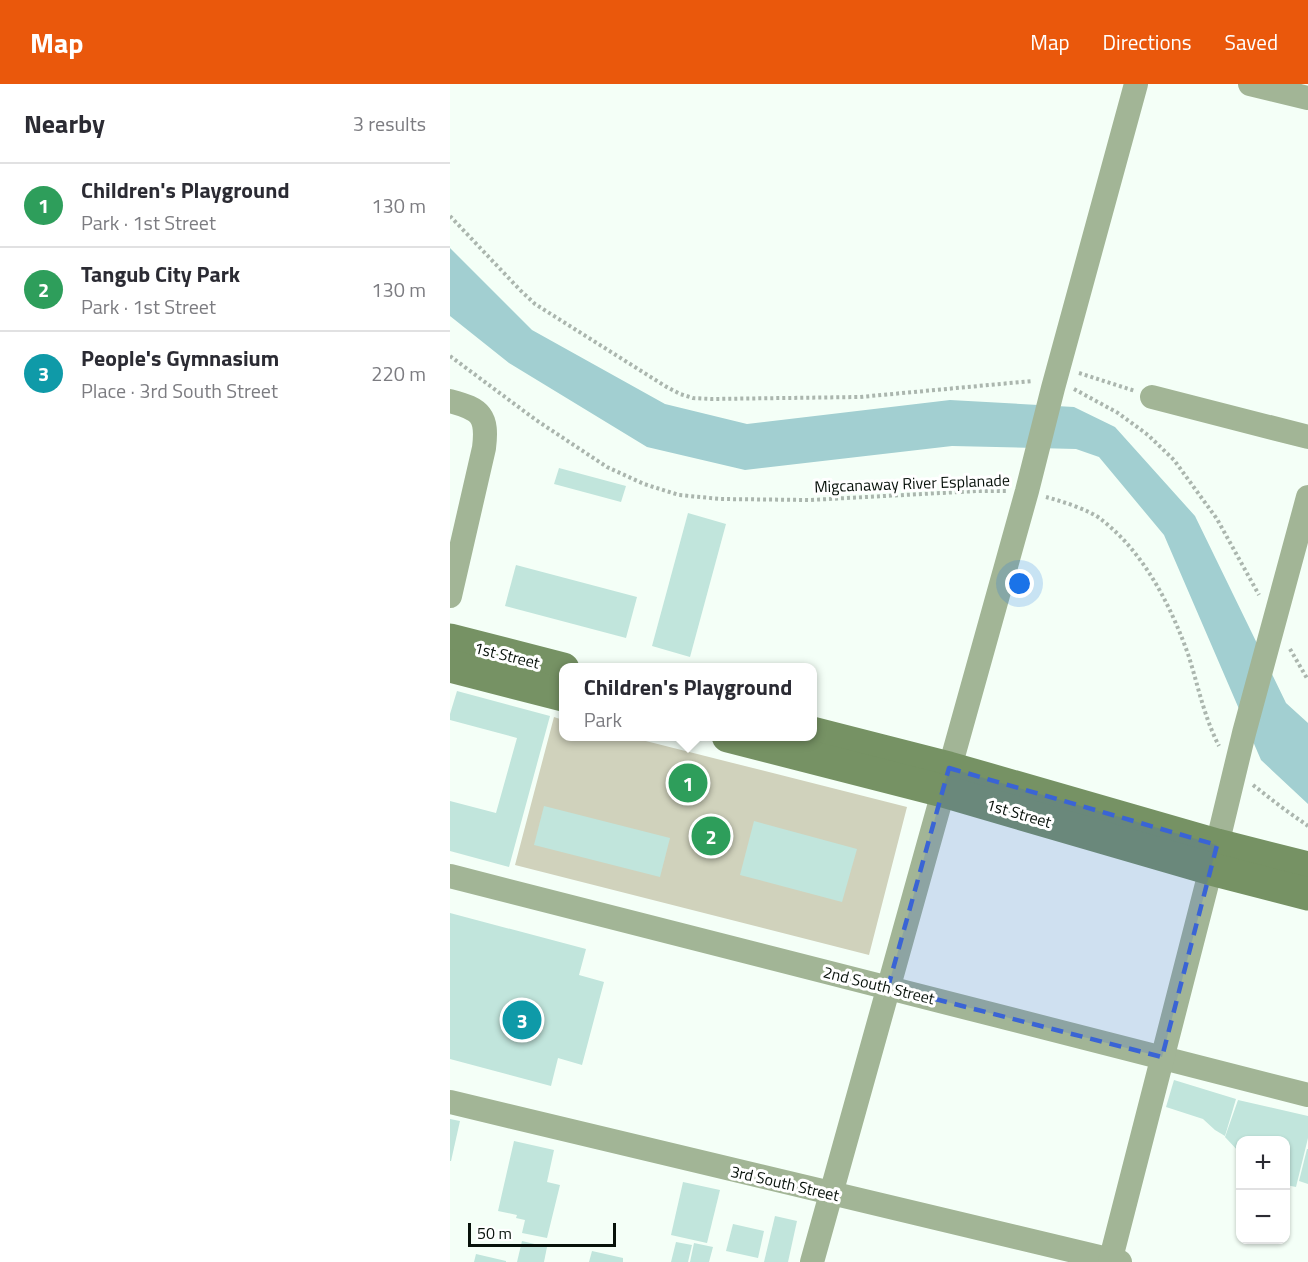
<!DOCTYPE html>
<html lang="en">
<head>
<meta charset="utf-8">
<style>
  body { margin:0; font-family:"Titillium Web",sans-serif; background:#f7f7f7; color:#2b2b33 }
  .controls { position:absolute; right:18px; bottom:18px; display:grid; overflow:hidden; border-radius:12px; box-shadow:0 2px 4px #0004 }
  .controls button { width:54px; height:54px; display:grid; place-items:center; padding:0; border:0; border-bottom:2px solid #e1e1e2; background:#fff; color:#2b2b33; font:30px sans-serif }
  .scale { position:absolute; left:18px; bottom:15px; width:148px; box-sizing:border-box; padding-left:6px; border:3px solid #07110a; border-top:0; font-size:16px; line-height:21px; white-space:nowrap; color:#07110a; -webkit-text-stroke:4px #fff; paint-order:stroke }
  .you { position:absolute; left:570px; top:500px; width:21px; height:21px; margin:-15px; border:4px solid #fff; border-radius:50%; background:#1a73e8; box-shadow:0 0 0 9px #1a73e833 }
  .badge { display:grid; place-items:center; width:39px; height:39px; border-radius:50%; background:#ea580c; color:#fff; font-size:20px; font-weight:700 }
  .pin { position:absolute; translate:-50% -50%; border:3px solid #fff; box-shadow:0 2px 6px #0006 }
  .popup { position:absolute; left:109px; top:579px; width:258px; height:78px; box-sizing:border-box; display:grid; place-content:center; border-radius:12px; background:#fff; filter:drop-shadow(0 2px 4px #0005); font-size:20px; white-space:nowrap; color:#7c7c81 }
  .popup b { font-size:22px; color:#2b2b33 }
  .popup::after { content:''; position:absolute; left:50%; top:100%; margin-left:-12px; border:12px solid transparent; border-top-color:#fff }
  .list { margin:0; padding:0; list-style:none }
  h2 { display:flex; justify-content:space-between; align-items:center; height:78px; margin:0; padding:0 24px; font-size:26px }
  h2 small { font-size:20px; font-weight:400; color:#7c7c81 }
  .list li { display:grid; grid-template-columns:39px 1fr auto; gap:18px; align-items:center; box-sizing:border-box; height:84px; padding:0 24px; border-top:2px solid #e1e1e2 }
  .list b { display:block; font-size:22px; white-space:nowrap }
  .list p { margin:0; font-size:20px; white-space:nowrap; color:#7c7c81 }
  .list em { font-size:20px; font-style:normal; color:#7c7c81 }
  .map { position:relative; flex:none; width:858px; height:1178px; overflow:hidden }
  header { display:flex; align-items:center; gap:36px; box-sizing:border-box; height:84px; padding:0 30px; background:#ea580c; color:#fff }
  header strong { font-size:28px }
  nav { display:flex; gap:33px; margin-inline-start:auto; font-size:21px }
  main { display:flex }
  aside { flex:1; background:#fff }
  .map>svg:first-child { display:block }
  .green { fill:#d0d2bc }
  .water { fill:#a2cfd1 }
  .building { fill:#c1e5dc }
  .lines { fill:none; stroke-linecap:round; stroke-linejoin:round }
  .path { stroke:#abb6ae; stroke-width:4; stroke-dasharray:3 3; stroke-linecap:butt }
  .minor { stroke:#a2b596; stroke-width:24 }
  .secondary { stroke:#769264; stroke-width:33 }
  .marked { fill:#3a64d5; fill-opacity:0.2; stroke:#3a64d5; stroke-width:4.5; stroke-dasharray:12 8; stroke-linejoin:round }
  .labels { text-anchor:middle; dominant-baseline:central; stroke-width:6; stroke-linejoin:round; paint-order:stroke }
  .street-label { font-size:16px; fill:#07110a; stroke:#fff }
</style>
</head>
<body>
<header>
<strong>Map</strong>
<nav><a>Map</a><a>Directions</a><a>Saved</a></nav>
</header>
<main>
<aside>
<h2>Nearby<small>3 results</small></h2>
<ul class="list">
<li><span class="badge" style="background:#2e9e5b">1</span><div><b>Children's Playground</b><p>Park · 1st Street</p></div><em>130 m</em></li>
<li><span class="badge" style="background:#2e9e5b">2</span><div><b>Tangub City Park</b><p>Park · 1st Street</p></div><em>130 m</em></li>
<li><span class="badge" style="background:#0f9aa8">3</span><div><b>People's Gymnasium</b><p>Place · 3rd South Street</p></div><em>220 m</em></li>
</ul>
</aside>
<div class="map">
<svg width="858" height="1178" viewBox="0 0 858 1178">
  <rect width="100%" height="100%" fill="#f4fff7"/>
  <polygon class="green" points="104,633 113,636 113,652 180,653 457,723 419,871 65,781"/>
  <polygon class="water" points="0,164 82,246 215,320 297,340 500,316 624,323 665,343 745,432 836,619 858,639 858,720 811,676 714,451 649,373 626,365 502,362 295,386 197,363 59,279 0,232"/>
  <g class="building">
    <polygon points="109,384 176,402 171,418 104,400"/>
    <polygon points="238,429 276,440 240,573 202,562"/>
    <polygon points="66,481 187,513 176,554 55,522"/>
    <polygon points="7,607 100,632 59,783 0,767 0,717 46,729 67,654 0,636 0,630"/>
    <polygon points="94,722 220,754 210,793 84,761"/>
    <polygon points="304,737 407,765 392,818 290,791"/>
    <polygon points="0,829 136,865 129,891 154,898 132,981 108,974 101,1002 0,975"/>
    <polygon points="724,996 786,1015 775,1052 765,1046 753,1035 716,1023"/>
    <polygon points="788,1016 858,1032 858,1054 846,1103 836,1101 836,1056 790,1056 790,1069 775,1053"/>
    <polygon points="0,1035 10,1037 1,1077 0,1077"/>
    <polygon points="64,1057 104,1066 97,1098 110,1101 97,1154 72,1149 75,1136 66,1134 67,1131 48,1127"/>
    <polygon points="857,1065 858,1065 858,1100 849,1097"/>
    <polygon points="233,1098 270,1106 257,1159 221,1151"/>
    <polygon points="325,1132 347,1137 338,1178 314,1178"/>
    <polygon points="283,1140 314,1147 308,1174 276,1167"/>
    <polygon points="72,1157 97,1163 94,1178 67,1178"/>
    <polygon points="226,1158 242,1161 238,1178 221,1178"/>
    <polygon points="244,1159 263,1163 259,1178 240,1178"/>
    <polygon points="142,1167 173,1174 173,1178 139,1178"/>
    <polygon points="26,1170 56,1177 56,1178 24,1178"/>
  </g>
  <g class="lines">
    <g class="path">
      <polyline points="0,132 70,206 85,220 215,302 230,310 243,314 261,315 410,313 582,297"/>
      <polyline points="0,272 86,336 157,383 194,400 229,411 271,415 360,416 528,407 557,407"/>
      <polyline points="629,289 685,307"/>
      <polyline points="624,305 668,329 698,351 724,376 767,435 809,511"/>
      <path d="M596 413C611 417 640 426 652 436 694 469 720 520 738 570 748 601 754 633 769 662"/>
      <polyline points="840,565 858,596"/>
      <polyline points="803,701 830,722 858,742"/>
    </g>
    <g class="minor">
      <polyline points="800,0 858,14"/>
      <polyline points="702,313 858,353"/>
      <path d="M0 317C31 325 38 332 34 364L0 512"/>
      <polyline points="0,792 858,1011"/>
      <polyline points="0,1018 670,1178"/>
      <polyline points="362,1178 577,407 603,304 686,0"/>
      <polyline points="660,1178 767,761 794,649 858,413"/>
    </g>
    <g class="secondary">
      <polyline points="0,556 113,585"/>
      <polyline points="0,582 113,611"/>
      <polyline points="362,649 499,684 767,761 858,784"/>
      <polyline points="278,652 493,707 761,785 858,810"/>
    </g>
  </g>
  <path class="marked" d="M499 684 767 761 712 973 438 903Z"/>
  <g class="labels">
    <g class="street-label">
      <text transform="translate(462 399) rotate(-2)">Migcanaway River Esplanade</text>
      <text transform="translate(57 571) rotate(14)">1st Street</text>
      <text transform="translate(569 729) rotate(16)">1st Street</text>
      <text transform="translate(429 901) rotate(14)">2nd South Street</text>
      <text transform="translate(335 1099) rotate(13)">3rd South Street</text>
    </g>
  </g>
</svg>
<div class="controls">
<button>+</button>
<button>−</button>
</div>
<div class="scale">50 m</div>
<div class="you"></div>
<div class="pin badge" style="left:238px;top:699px;background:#2e9e5b">1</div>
<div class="popup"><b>Children's Playground</b>Park</div>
<div class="pin badge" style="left:261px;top:752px;background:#2e9e5b">2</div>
<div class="pin badge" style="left:72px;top:936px;background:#0f9aa8">3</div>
</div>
</main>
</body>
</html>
